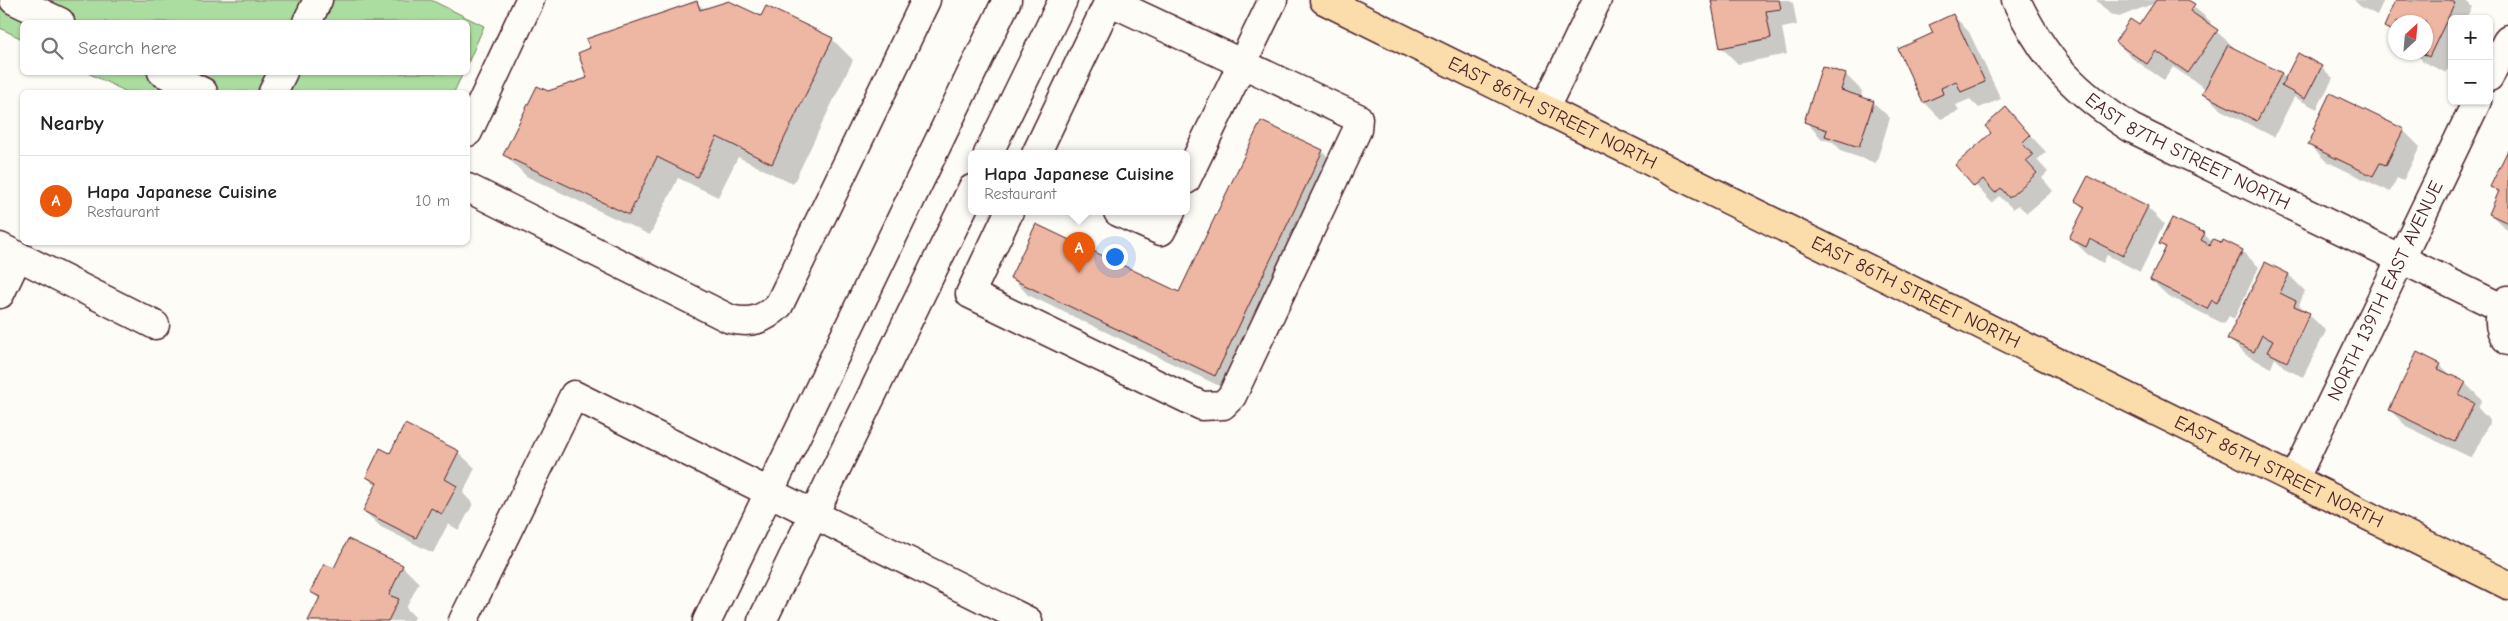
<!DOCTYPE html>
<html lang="en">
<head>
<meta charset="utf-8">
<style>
  body { margin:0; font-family:"Comic Neue",sans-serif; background:#f6f6f6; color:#202124 }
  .controls { position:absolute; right:15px; top:15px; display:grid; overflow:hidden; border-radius:8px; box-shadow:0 1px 4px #0004 }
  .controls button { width:45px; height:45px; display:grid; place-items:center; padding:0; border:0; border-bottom:1px solid #e0e0e0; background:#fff; color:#202124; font:25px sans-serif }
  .compass { position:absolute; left:2388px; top:15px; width:45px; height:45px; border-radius:50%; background:#fff; box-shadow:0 1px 4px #0004; rotate:26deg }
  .you { position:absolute; left:1114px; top:256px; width:18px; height:18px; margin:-12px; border:4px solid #fff; border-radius:50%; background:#1a73e8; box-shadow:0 0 0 8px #1a73e833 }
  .badge { display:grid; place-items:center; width:32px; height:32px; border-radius:50%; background:#ea580c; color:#fff; font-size:16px; font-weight:700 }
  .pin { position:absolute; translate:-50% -41px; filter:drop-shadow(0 1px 2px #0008) }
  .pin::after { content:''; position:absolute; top:26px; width:18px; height:15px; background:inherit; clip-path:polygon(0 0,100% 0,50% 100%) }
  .popup { position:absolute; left:968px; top:150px; width:222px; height:65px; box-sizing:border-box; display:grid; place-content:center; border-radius:8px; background:#fff; filter:drop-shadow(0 1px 4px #0005); font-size:16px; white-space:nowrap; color:#757577 }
  .popup b { font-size:19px; color:#202124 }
  .popup::after { content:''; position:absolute; left:50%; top:100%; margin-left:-10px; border:10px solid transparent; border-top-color:#fff }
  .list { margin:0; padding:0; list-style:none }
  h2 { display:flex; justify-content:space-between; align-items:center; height:65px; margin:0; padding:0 20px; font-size:21px }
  h2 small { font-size:16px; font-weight:400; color:#757577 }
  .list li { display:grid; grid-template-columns:32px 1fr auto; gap:15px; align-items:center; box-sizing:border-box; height:90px; padding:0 20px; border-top:1px solid #e0e0e0 }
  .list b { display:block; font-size:19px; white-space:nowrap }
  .list p { margin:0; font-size:16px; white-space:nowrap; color:#757577 }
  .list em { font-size:16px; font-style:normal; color:#757577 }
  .icon { flex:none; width:28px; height:28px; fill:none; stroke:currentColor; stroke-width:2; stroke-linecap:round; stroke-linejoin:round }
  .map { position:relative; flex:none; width:2508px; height:621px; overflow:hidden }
  .search { position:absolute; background:#fff; box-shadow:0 1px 4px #0004; left:20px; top:20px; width:450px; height:55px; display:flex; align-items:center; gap:12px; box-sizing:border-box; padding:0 18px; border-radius:8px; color:#757577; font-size:19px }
  .panel { position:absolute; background:#fff; box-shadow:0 1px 4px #0004; left:20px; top:90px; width:450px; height:155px; border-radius:8px }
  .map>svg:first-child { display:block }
  .green { fill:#aadd9f; stroke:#7a7e65 }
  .shadow { fill:#0003; fill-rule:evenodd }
  .building { fill:#eeb7a3; stroke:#4a1f2b }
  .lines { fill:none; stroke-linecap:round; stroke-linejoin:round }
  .minor-casing { stroke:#4a1f2b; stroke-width:31 }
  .major-casing { stroke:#4a1f2b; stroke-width:31 }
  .minor { stroke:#fdfcf7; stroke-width:28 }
  .major { stroke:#faddab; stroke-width:28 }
  .labels { text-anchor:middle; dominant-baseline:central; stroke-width:4; stroke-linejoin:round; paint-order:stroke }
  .street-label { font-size:19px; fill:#4a1f2b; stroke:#fdfcf7 }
</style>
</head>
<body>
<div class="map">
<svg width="2508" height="621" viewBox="0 0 2508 621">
  <rect width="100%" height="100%" fill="#fdfcf7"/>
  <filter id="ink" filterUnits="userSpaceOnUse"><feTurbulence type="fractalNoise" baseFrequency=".02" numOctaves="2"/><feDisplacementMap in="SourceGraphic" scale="10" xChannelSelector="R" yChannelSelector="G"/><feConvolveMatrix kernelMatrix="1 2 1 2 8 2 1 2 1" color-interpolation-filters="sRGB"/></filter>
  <g filter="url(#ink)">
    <g class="green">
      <polygon points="0,0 431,0 484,26 468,63 468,22 22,22 22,39 0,28"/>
      <polygon points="88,73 463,73 454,92 127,92"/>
    </g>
    <g class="shadow">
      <polygon points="1712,0 1790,0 1793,3 1797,25 1782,28 1787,54 1738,64 1721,47"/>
      <polygon points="2096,0 2186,0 2211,22 2209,25 2234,47 2232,49 2281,74 2286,79 2321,67 2333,78 2317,109 2294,97 2274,137 2221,110 2204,93 2206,89 2173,67 2164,80 2133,59 2116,42 2139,27 2155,3 2119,17 2110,14"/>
      <polygon points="2354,0 2384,0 2377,15 2361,7"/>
      <polygon points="2398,0 2465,0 2472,7 2467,16 2470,19 2452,19 2452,61 2446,73 2424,62 2414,52 2426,52 2426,22 2396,22 2396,37 2385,27"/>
      <polygon points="696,2 705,10 762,18 832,39 853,60 793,184 738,157 718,197 678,178 650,235 526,176 505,155 548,93 589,79"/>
      <polygon points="1953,15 1969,32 2001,99 1979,108 1970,99 1956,105 1959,111 1941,119 1924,102 1935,34"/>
      <polygon points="1823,68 1846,75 1862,91 1861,98 1873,102 1890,118 1876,163 1843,152 1833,142 1822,139 1806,122"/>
      <polygon points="2006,109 2046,152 2037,160 2048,172 2042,178 2053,191 2027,213 2018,205 2013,209 1999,196 1992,203 1957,165 1993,133"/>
      <polygon points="2403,130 2420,147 2403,181 2397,178 2390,192 2326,161 2309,145"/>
      <polygon points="1322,151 1339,168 1232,392 1028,295 1012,278 1180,294"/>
      <polygon points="2508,153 2508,231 2490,214 2499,194 2492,186"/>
      <polygon points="2076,201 2147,207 2164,224 2140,272 2107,255 2103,263 2087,254 2071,238 2085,210"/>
      <polygon points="2204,234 2213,243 2242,251 2259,267 2234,319 2229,316 2224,324 2168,296 2151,280 2166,249 2161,244"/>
      <path d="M2289 275 2305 291 2299 305 2326 331 2303 377 2286 369 2275 358 2271 368 2246 355 2229 339ZM2307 317 2309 318 2287 363 2285 362Z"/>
      <polygon points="2440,365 2454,378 2465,383 2482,400 2478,408 2490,421 2472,458 2407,427 2390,410"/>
      <polygon points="458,452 475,468 463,493 473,504 459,530 448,524 433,553 381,527 364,511 376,486 367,477"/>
      <polygon points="402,566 419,583 406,608 415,617 413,621 310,621 320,600 312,592"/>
    </g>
    <g class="building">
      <polygon points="1711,0 1779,0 1781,9 1766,11 1771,38 1720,48"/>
      <polygon points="2156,0 2188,0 2195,4 2190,11 2218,30 2188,73 2156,51 2147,64 2115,42 2130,19 2139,25"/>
      <polygon points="2396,0 2450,0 2455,3 2429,57 2420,52 2426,52 2426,22 2396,22 2396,33 2384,27"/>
      <polygon points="697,1 700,10 729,1 761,16 766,6 833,38 772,164 717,137 697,177 657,157 629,215 503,155 537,86 548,91 587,78 578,53 590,48 586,39"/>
      <polygon points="1953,14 1985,82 1961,92 1956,81 1941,88 1943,94 1923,103 1898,49 1933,33 1929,25"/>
      <polygon points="2228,45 2282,73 2257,121 2202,94"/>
      <polygon points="2298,53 2322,66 2305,99 2281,86"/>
      <polygon points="1822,66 1846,74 1841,90 1874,101 1859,147 1825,136 1827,130 1804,122"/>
      <polygon points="2330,93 2404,129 2386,165 2380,163 2373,176 2308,145 2315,130 2313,129"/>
      <polygon points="2006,107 2030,135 2022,143 2033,155 2026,161 2037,173 2009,198 2001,188 1995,193 1983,179 1974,187 1955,165 1991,133 1985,126"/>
      <polygon points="1261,121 1323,150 1215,376 1010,278 1036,224 1179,292"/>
      <polygon points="2508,150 2508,223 2489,214 2499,191 2490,187"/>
      <polygon points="2088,176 2148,206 2123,256 2090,239 2086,247 2069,238 2085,207 2075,201"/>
      <polygon points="2172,218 2205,233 2201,240 2210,245 2213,239 2222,243 2223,240 2243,250 2217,303 2212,300 2207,309 2150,280 2166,247 2159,244"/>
      <polygon points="2265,262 2289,274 2280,293 2296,301 2294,306 2310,313 2287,362 2267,352 2273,341 2262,335 2254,352 2227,339"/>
      <polygon points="2417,352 2441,364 2438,369 2466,382 2459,395 2474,403 2455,442 2389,410"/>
      <polygon points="405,424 459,451 445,479 457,486 442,514 431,508 416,538 363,511 377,483 366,477 380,448 390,453"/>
      <polygon points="348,539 403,565 389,595 399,599 388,621 308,621 320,597 310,592 324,564 334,568"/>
    </g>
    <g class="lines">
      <defs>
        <g id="minor">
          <polyline points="14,0 60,22"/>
          <path id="s1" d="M2016 0C2045 61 2075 92 2131 128L2502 308"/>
          <polyline points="307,22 318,0"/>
          <polyline points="162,72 203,92"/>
          <polyline points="2489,77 2508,39"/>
          <polyline points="273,92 283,72"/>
          <polyline points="1545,108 1597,0"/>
          <polyline points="468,132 530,0"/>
          <polyline points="988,154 1063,0"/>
          <polyline points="1186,180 1273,0"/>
          <path d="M468 188 730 319C750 324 764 320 779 305L926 0"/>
          <polyline points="1009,212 970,294 1202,406 1223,405 1232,396 1357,130 1358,118 1109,1 1036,154"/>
          <polyline points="1118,212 1161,231 1171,212"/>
          <polyline points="0,247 155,325"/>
          <polyline points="0,294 18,256"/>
          <path d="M2508 300C2497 313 2497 329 2508 341"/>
          <path id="s2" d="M2294 480 2477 101"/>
          <polyline points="463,621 574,395 1028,621"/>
          <polyline points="707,621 1007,0"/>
          <polyline points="762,621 972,189"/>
        </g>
        <g id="major">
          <path id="s3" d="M1324 0 2508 585"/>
        </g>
      </defs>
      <use href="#minor" class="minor-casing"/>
      <use href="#major" class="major-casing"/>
      <use href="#minor" class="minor"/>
      <use href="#major" class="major"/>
    </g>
  </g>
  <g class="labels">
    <g class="street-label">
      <text stroke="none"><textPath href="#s3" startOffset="255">EAST 86TH STREET NORTH</textPath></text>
      <text stroke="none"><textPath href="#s1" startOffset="236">EAST 87TH STREET NORTH</textPath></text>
      <text stroke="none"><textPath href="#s2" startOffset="210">NORTH 139TH EAST AVENUE</textPath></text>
      <text stroke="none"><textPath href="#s3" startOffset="660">EAST 86TH STREET NORTH</textPath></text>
      <text stroke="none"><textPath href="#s3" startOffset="1065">EAST 86TH STREET NORTH</textPath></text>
    </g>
  </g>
</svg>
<div class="controls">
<button>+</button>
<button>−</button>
</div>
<svg class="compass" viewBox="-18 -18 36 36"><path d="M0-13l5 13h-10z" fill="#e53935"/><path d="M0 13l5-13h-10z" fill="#757577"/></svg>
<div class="you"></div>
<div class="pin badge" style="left:1079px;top:273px">A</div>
<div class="popup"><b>Hapa Japanese Cuisine</b>Restaurant</div>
<div class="search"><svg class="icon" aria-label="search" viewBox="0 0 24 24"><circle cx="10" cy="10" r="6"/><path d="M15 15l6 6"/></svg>Search here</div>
<section class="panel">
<h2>Nearby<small></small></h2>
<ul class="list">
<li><span class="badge">A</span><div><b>Hapa Japanese Cuisine</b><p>Restaurant</p></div><em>10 m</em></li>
</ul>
</section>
</div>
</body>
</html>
